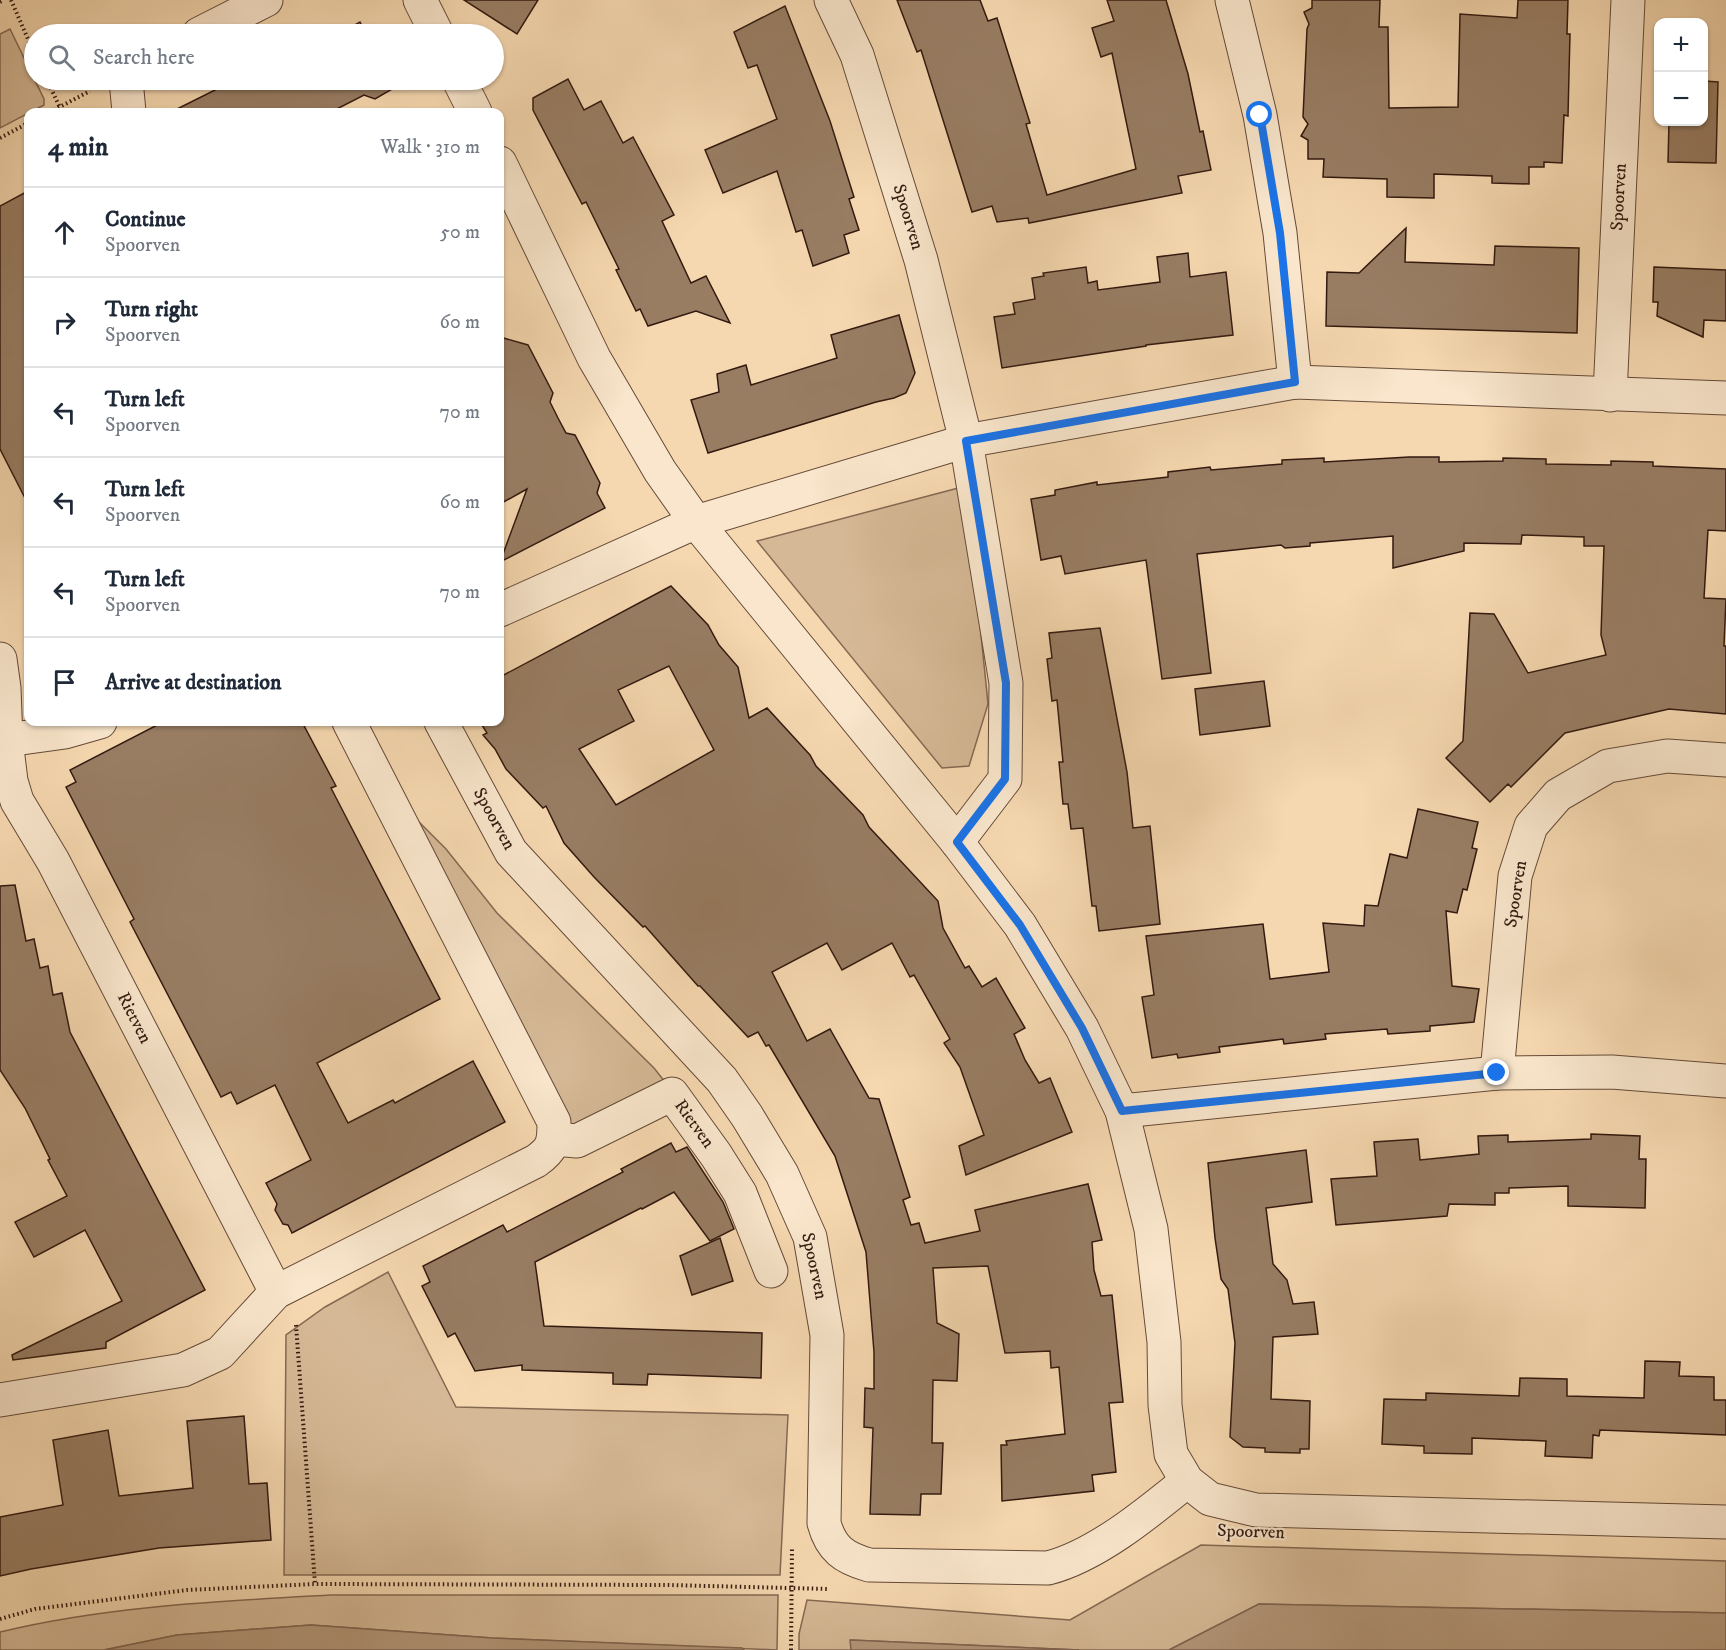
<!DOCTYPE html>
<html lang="en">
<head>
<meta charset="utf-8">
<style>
  body { margin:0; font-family:"IM FELL DW Pica",serif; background:#f6f6f7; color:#1f2937 }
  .controls { position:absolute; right:18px; top:18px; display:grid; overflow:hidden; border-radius:12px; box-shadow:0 2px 4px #0004 }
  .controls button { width:54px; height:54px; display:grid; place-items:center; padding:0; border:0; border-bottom:2px solid #e0e1e3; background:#fff; color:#1f2937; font:30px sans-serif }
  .stop { position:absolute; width:18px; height:18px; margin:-14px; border:4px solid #1a73e8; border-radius:50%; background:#fff }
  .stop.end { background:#1a73e8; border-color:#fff; box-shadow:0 2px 6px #0008 }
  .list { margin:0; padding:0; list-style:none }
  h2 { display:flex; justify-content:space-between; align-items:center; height:78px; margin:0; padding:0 24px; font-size:26px }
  h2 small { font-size:20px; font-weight:400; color:#747a83 }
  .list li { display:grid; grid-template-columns:39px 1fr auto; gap:18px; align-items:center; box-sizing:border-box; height:90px; padding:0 24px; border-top:2px solid #e0e1e3 }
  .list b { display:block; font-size:22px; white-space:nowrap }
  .list p { margin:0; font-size:20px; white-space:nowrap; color:#747a83 }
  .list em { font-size:20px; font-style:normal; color:#747a83 }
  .icon { flex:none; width:33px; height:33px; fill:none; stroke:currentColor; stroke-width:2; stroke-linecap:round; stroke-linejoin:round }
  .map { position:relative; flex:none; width:1726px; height:1650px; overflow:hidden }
  .search { position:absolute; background:#fff; box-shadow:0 2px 4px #0004; left:24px; top:24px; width:480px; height:66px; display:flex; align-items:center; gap:15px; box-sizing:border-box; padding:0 21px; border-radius:33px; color:#747a83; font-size:22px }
  .panel { position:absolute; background:#fff; box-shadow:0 2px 4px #0004; left:24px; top:108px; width:480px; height:618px; border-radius:12px }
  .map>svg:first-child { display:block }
  .green { fill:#d5b895; stroke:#846952; stroke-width:1.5 }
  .water { fill:#b4977a; stroke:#806550; stroke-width:1.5 }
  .building { fill:#987d63; stroke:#331a10; stroke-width:1.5; fill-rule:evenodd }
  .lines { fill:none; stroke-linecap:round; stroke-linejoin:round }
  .minor-casing { stroke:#644a38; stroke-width:35 }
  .path { stroke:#331a10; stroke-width:4; stroke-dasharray:1.5 3; stroke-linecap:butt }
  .minor { stroke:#f9e6cc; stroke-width:33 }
  .route { stroke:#1a73e8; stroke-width:8 }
  .labels { text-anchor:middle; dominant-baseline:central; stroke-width:4.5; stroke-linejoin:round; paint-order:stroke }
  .street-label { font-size:18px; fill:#331a10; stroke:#f9e6cc }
</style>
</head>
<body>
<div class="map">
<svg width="1726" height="1650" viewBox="0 0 1726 1650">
  <rect width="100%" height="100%" fill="#f6d8b0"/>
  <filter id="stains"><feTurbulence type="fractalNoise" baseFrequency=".00333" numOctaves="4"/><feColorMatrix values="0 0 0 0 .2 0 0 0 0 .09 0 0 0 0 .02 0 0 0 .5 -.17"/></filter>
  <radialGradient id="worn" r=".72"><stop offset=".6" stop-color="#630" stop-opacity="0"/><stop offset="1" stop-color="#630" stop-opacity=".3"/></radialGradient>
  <g class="green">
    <polygon points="10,29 44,99 44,105 0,128 0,34"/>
    <polygon points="966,486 988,704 969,766 942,768 757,541"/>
    <polygon points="402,805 446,849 497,913 654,1068 669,1087 567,1134"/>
    <polygon points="388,1272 456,1407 788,1415 780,1575 284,1575 286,1335 325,1307"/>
    <polygon points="1201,1545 1726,1561 1726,1613 1259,1604 1169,1650 1079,1650 851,1640 851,1650 799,1650 799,1634 807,1600 1070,1620"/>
    <path d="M331 1595H778L777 1650 492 1638 311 1625 177 1635 104 1650H0V1632C107 1606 222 1601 331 1595Z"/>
  </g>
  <g class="water">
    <polygon points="1259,1604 1726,1613 1726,1650 1169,1650"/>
    <polygon points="311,1625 492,1638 742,1648 744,1650 104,1650 177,1635"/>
    <polygon points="850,1640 1079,1650 851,1650"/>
  </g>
  <g class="building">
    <polygon points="464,0 538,0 517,34"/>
    <polygon points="897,0 980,0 988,21 997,18 1030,123 1026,124 1047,195 1136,169 1112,53 1101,57 1092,28 1114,21 1107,0 1166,0 1188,74 1200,132 1203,131 1211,170 1178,176 1182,193 1029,223 1028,218 997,222 992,206 972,212 921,50 917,52"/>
    <polygon points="1312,0 1380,0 1379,27 1388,27 1389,108 1458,107 1460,14 1517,18 1518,0 1568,0 1567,34 1570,34 1569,74 1568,116 1564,115 1562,163 1544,162 1544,167 1529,167 1529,184 1492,183 1492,176 1434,174 1434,198 1387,197 1387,179 1323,177 1324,159 1308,159 1308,140 1301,136 1308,124 1303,117 1307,29 1309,24 1304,12 1312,8"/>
    <polygon points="785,6 830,121 854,197 849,199 859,230 844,235 849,253 813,266 802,230 796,232 777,171 723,193 705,150 777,119 757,65 748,68 734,32"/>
    <polygon points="360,22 366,34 322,34 335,28 344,31"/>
    <polygon points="568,79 584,110 601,101 623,143 633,137 674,215 662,221 691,283 706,276 730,323 696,311 648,326 640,309 636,311 616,270 619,269 586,202 582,204 533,110 533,98"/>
    <polygon points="235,80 390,80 394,88 375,99 364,95 331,112 171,112"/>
    <polygon points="1704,81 1718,82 1716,163 1668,162 1669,122 1704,122"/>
    <polygon points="28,191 28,504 0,449 0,206"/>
    <polygon points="1406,228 1405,262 1494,265 1495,246 1579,248 1577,333 1326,326 1327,272 1359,273"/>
    <polygon points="1188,253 1190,277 1226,272 1233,335 1146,345 1146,346 1002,368 994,317 1015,314 1013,303 1035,299 1032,278 1044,276 1043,273 1086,267 1088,283 1097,281 1098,290 1160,282 1157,257"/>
    <polygon points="1654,267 1726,270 1726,321 1704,320 1703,337 1657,316 1658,302 1653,302"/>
    <polygon points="899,315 915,373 906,393 894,398 876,402 708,453 691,400 719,392 717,374 746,365 751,385 837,358 831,335"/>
    <polygon points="500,337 528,345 553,393 550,402 558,418 566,433 575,435 600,483 597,493 605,508 500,562 527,489 500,504"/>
    <polygon points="1409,457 1439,457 1439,462 1503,461 1503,458 1546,459 1546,464 1611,465 1611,461 1653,462 1653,466 1726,469 1726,531 1708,530 1704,598 1726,599 1724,646 1726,646 1726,714 1669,709 1565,733 1511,787 1508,784 1490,802 1446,758 1463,741 1470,613 1494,614 1528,673 1606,655 1601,635 1604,546 1584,546 1584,537 1522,535 1521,544 1464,543 1464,551 1393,568 1393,536 1310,543 1310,546 1285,548 1281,545 1197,554 1211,673 1162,679 1146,560 1065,574 1061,556 1041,560 1031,499 1055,495 1055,490 1097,482 1097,485 1168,477 1168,472 1210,467 1211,470 1282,464 1282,460 1324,458 1324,462"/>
    <path d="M671 586 708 625 719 645 738 667 749 718 767 708 810 755 816 766 863 815 869 827 938 901 943 928 965 968 969 966 982 987 996 978 1025 1028 1014 1034 1025 1060 1039 1083 1050 1078 1072 1132 966 1175 959 1146 984 1135 960 1067 944 1043 950 1039 914 975 910 977 892 943 842 970 827 943 772 972 807 1041 830 1029 869 1098 879 1099 910 1197 903 1200 911 1225 919 1223 925 1243 980 1231 975 1210 1088 1184 1102 1240 1092 1242 1094 1270 1101 1296 1112 1295 1123 1402 1109 1403 1116 1472 1092 1475 1094 1491 1002 1501 1001 1445H1007L1006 1441 1065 1434 1059 1367 1051 1368 1050 1351 1005 1353 988 1266 933 1268 937 1323 959 1334 957 1381 933 1380 932 1443H943L941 1494H921L920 1515 870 1514 873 1428 864 1427 865 1388 874 1389V1352L866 1252 835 1156 769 1045 766 1046 758 1032 748 1037 700 986H698L645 926 643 927 594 877 564 843 546 806 543 808 506 769 495 749 483 735 487 733 480 722H500V677ZM669 666 714 750 616 805 579 749 634 721 618 690Z"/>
    <polygon points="1100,628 1127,772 1133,828 1150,826 1160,924 1099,931 1096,906 1092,906 1083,828 1071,829 1068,804 1063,804 1059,762 1063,762 1057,700 1052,701 1047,659 1052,658 1049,633"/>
    <polygon points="1264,681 1270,726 1200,735 1195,689"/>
    <polygon points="163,722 302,722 336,786 331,788 440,999 317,1063 348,1123 393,1100 395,1103 473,1061 505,1122 292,1233 288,1225 283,1224 275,1210 277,1204 266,1183 311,1160 275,1085 237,1104 231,1092 221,1097 130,922 134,919 66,787 76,782 70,770"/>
    <polygon points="1418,809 1478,822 1472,848 1477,849 1467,890 1463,889 1457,913 1446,911 1452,986 1479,989 1474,1022 1430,1026 1430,1031 1388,1034 1387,1029 1325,1034 1326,1039 1284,1044 1283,1039 1219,1047 1220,1052 1178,1058 1177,1054 1152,1058 1142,997 1154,995 1146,936 1263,924 1270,979 1329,972 1323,923 1364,926 1365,905 1378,906 1390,854 1407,858"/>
    <polygon points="15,885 26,941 34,939 40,968 48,966 53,995 62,993 70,1032 205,1290 106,1342 106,1348 13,1360 12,1355 122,1301 85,1230 34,1257 15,1222 67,1196 48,1160 50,1159 25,1108 0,1070 0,886"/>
    <polygon points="1591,1134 1640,1136 1639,1159 1646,1159 1645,1208 1568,1206 1568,1186 1509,1188 1509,1193 1495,1193 1495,1205 1449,1204 1447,1216 1336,1225 1331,1179 1377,1176 1374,1142 1418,1139 1420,1160 1479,1154 1478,1136 1508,1135 1508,1142 1591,1139"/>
    <polygon points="671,1143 676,1152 687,1147 723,1202 734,1229 710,1241 674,1192 642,1209 641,1208 535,1262 544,1326 762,1333 761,1378 648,1374 647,1385 613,1384 613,1373 522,1370 522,1365 475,1371 455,1333 448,1337 422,1286 430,1282 423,1266 503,1225 507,1232 623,1172 621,1169"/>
    <polygon points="1306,1150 1312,1202 1266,1208 1273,1264 1287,1280 1293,1304 1314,1302 1318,1334 1273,1337 1271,1399 1310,1401 1309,1449 1300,1449 1300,1453 1265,1452 1265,1448 1243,1447 1230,1437 1235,1343 1228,1289 1221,1279 1215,1238 1208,1163"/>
    <polygon points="720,1238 733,1281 692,1295 680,1256"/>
    <polygon points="1645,1361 1680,1362 1679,1376 1714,1377 1714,1400 1726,1400 1726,1435 1600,1430 1599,1436 1593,1435 1592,1458 1545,1456 1546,1441 1472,1438 1472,1454 1424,1453 1424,1446 1382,1444 1384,1399 1426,1400 1426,1393 1519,1396 1520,1378 1567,1379 1567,1396 1644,1398"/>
    <polygon points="244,1416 249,1484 267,1483 271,1540 159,1548 31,1569 0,1576 0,1517 63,1505 53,1440 108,1430 119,1496 193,1488 187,1421"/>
  </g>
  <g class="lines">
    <defs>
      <g id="minor">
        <polyline points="420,0 437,34"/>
        <polyline points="831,0 857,55 921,260 966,441 1006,683 1005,779 957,842"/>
        <polyline points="1232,0 1260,115 1280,233 1295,382"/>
        <polyline points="199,34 266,0"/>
        <polyline points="126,80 129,112"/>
        <polyline points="459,80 475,112"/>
        <polyline points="500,163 594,358 660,471 696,522 957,842 1020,925 1082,1028 1122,1111 1151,1229 1164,1342 1165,1405 1171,1454 1187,1481 1210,1499 1256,1510 1726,1522"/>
        <polyline points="1610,395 1628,0"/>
        <polyline points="500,610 696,522 966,441 1295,382 1726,398"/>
        <polyline points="0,659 4,688 6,740 11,781 17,801 53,861 276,1292"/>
        <path d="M441 722 511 852 722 1080 747 1116 782 1174 810 1237 827 1335 824 1523C831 1549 844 1558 869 1565L1048 1568C1096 1556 1149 1512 1187 1481"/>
        <polyline points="0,741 65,732 100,722"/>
        <polyline points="1497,1073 1515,876 1531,826 1558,795 1608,766 1667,756 1726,760"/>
        <polyline points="1122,1111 1497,1073 1612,1072 1726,1081"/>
        <polyline points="554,1139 577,1141 672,1094 716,1155 740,1193 771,1271"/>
        <path d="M0 1400 183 1370 220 1353 276 1292 536 1161C553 1149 554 1143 554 1122L349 722"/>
      </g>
    </defs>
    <use href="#minor" class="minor-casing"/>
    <g class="path">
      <polyline points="11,0 34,53"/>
      <polyline points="0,2 4,0"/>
      <polyline points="47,80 62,112"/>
      <polyline points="50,112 90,91"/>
      <polyline points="0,138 28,123"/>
      <polyline points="296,1325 315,1584"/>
      <polyline points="0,1619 35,1609 187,1590 315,1584 668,1585 829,1589"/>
      <polyline points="791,1650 792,1547"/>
    </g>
    <use href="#minor" class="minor"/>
  </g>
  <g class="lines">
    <polyline class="route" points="1260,115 1280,233 1295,382 966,441 1006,683 1005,779 957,842 1020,925 1082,1028 1122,1111 1497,1073"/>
  </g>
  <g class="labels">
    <g class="street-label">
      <text transform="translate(1619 197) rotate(-87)">Spoorven</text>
      <text transform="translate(908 217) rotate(73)">Spoorven</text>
      <text transform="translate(494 819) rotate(61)">Spoorven</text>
      <text transform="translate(1516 894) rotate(-81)">Spoorven</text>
      <text transform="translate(134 1018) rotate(63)">Rietven</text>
      <text transform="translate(694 1124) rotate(54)">Rietven</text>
      <text transform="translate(814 1266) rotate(78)">Spoorven</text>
      <text transform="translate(1251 1532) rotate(2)">Spoorven</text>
    </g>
  </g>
  <rect width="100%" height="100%" filter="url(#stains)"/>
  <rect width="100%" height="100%" fill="url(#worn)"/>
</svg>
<div class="controls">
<button>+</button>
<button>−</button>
</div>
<div class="stop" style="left:1260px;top:115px"></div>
<div class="stop end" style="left:1497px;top:1073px"></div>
<div class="search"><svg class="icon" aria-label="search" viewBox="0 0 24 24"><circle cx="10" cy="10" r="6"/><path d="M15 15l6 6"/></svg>Search here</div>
<section class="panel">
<h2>4 min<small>Walk · 310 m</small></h2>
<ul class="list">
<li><svg class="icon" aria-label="ahead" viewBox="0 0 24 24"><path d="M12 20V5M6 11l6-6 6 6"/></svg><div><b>Continue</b><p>Spoorven</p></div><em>50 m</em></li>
<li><svg class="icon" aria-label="right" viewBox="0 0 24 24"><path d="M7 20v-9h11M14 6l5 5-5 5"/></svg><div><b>Turn right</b><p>Spoorven</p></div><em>60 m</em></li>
<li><svg class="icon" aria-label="left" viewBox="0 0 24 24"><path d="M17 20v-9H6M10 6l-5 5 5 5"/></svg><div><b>Turn left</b><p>Spoorven</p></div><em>70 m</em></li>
<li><svg class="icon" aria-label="left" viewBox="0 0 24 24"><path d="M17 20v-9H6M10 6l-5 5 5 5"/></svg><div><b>Turn left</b><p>Spoorven</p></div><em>60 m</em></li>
<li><svg class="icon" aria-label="left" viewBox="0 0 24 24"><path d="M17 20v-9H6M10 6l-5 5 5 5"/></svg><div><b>Turn left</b><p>Spoorven</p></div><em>70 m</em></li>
<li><svg class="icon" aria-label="arrive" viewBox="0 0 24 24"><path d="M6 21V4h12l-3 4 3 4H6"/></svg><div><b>Arrive at destination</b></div></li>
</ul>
</section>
</div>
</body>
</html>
